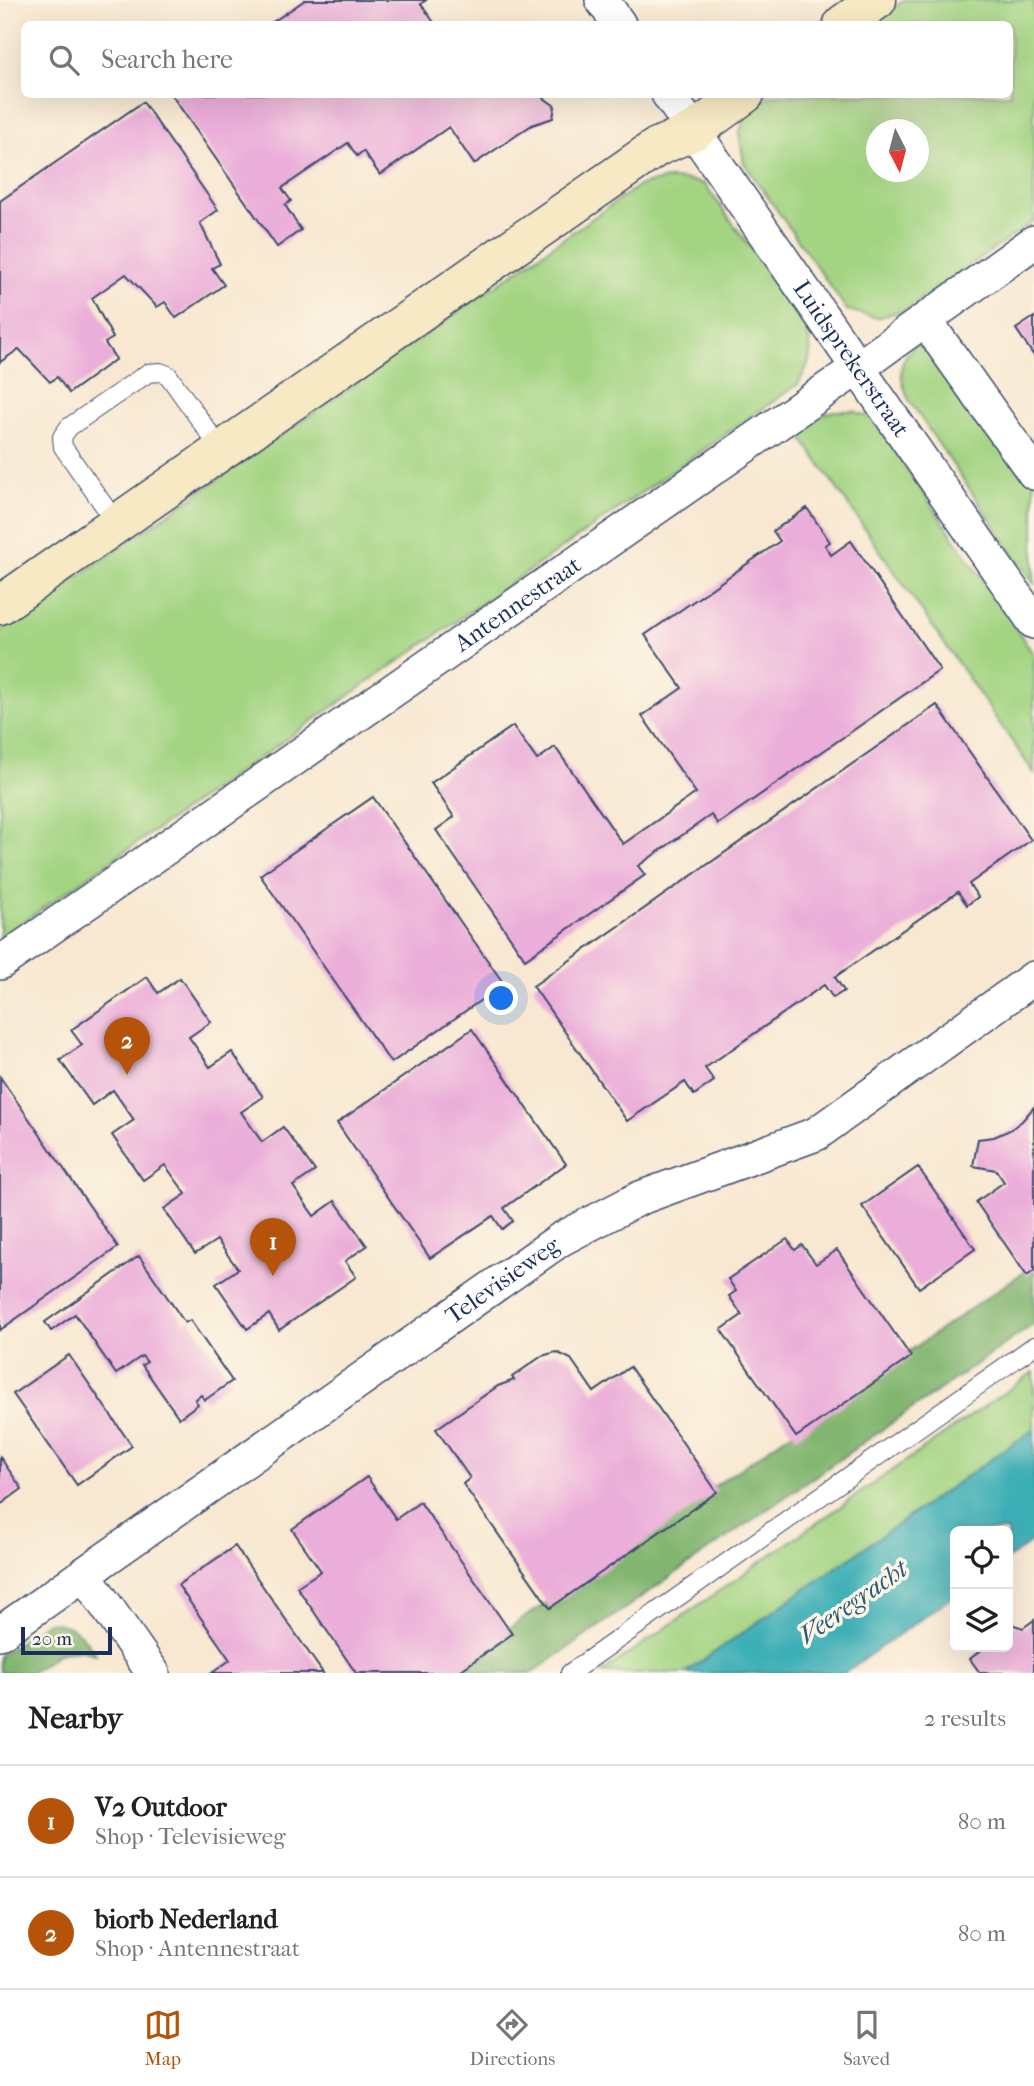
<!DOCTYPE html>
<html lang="en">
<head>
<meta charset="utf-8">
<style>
  body { margin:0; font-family:"IM FELL French Canon",serif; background:#f2f2f2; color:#222 }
  .controls { position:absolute; right:21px; bottom:21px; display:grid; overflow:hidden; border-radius:10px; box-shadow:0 7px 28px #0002 }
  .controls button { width:63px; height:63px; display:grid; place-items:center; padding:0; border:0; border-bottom:2px solid #e0e0e0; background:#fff; color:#222; font:35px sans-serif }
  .compass { position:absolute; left:866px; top:119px; width:63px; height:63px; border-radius:50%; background:#fff; box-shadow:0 7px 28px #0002; rotate:174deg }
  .scale { position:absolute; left:21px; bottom:18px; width:91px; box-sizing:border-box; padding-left:7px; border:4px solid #1b2f5e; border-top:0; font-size:19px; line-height:24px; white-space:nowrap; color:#1b2f5e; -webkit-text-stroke:5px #fcf5e5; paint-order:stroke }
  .you { position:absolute; left:502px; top:999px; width:24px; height:24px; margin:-18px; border:5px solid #fff; border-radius:50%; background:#1a73e8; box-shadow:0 0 0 10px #1a73e833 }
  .badge { display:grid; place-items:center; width:46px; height:46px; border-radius:50%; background:#b45309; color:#fff; font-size:23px; font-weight:700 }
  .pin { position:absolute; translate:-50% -58px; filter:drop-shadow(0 2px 4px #0008) }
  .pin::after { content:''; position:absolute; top:37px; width:24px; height:21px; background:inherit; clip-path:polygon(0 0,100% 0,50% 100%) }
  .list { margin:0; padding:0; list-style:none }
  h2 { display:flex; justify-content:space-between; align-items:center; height:91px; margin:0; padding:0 28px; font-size:30px }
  h2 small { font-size:23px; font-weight:400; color:#767676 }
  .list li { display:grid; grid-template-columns:46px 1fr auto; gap:21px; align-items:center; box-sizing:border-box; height:112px; padding:0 28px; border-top:2px solid #e0e0e0 }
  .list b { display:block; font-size:26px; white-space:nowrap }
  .list p { margin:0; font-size:23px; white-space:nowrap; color:#767676 }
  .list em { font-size:23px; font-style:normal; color:#767676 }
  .icon { flex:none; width:38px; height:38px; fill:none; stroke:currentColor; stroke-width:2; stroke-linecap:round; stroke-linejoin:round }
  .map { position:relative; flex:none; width:1034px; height:1673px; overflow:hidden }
  .search { position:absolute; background:#fff; box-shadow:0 7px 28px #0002; left:21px; right:21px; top:21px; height:77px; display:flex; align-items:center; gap:18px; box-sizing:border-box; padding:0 24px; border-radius:10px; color:#767676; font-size:26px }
  .sheet { height:315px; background:#fff }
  nav { display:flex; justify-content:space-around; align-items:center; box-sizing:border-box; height:98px; border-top:2px solid #e0e0e0; background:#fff; font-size:19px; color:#767676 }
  nav a { display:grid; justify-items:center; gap:4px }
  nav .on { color:#b45309 }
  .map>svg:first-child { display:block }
  .green { fill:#a3d482; stroke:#5f8270; stroke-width:2; fill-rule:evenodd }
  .forest { fill:#82b670; stroke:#4e7267; stroke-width:2 }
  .water { fill:#3eafb6; stroke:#2c6f8a; stroke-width:2 }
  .building { fill:#ebadd9 }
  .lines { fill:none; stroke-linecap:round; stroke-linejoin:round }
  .lane-casing { stroke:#3c4b6f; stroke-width:20 }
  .street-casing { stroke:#3c4b6f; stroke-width:36 }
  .secondary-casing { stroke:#3c4b6f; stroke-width:41 }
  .lane { stroke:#fff; stroke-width:18 }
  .street { stroke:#fff; stroke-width:33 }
  .secondary { stroke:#f6e9c3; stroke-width:38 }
  .labels { text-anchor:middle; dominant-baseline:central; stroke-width:7; stroke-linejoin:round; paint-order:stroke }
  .street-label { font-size:24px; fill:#1b2f5e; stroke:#fcf5e5 }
  .water-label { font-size:26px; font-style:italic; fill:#275c7d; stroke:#fcf5e5 }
</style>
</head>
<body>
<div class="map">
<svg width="1034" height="1673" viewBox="0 0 1034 1673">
  <rect width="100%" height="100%" fill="#fcf5e5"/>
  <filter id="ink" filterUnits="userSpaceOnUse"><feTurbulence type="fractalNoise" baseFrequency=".0143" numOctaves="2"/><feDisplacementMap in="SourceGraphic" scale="14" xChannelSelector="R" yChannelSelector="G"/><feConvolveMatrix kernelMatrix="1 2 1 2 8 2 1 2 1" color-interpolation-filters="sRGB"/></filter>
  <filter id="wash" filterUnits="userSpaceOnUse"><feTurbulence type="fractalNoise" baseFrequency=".00686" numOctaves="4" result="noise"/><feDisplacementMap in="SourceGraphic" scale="28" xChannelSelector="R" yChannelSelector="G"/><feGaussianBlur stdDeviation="1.57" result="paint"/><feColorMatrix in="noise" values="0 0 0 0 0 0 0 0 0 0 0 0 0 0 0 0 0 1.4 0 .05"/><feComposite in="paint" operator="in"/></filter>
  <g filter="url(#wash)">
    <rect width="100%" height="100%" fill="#f8e8d1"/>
    <g class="green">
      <path d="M905 0H1034V221L907 309 877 318 847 310 744 163 739 133 747 115 770 95 1010 94V24H870ZM876 130H918V172H876Z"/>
      <path d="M668 179 687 180 704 184 804 321C813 352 814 356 798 384L0 938V631L640 185Z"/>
      <path d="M922 337 1034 479V583L910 402C896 372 898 360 922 337Z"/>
      <polygon points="835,411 854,411 873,419 1034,655 1034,773 795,428 816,416"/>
      <polygon points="1034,1372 1034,1429 685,1673 601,1673"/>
    </g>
    <g class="forest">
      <polygon points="1034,1265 1034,1324 532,1673 445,1673"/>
      <path d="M48 1622C75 1624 81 1633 96 1654L79 1650 58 1654 30 1673H0V1655Z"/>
    </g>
    <polygon class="water" points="1034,1429 1034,1540 1008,1559 1008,1531 955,1531 955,1595 844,1673 685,1673"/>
    <g id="blocks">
      <g class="building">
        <polygon points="305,0 426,0 421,4 435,24 270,24"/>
        <polygon points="171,94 538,94 555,106 553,118 532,125 474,164 449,127 380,175 363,151 357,156 348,143 282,188 291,201 285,205 301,230 277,247"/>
        <polygon points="143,102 218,210 200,223 220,264 212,268 224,285 176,318 165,302 157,307 126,274 92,298 113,338 105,343 116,359 69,393 57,377 50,382 19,349 0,362 0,201"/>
        <polygon points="1034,317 1034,356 1016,329"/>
        <polygon points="807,508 830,542 825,545 831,555 851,541 940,670 718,824 711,815 638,866 645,875 525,959 436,830 454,817 431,783 513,726 537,760 555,747 623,844 696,793 642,716 682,688 645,635 780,541 773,531"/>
        <polygon points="937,705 1031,840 969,884 978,897 967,905 958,892 835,977 844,991 833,998 824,985 705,1068 714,1081 694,1095 685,1082 627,1121 533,986"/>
        <polygon points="373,797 504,984 391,1063 260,875"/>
        <polygon points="147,977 158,993 180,978 211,1022 189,1037 210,1067 232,1052 263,1097 241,1112 262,1142 283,1127 315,1171 293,1186 314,1216 335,1201 367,1246 345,1261 356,1277 279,1330 269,1314 247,1329 216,1284 238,1269 227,1254 217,1240 195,1254 164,1209 186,1194 165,1165 143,1180 112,1135 134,1120 113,1090 92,1105 60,1060 82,1045 71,1030"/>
        <polygon points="472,1029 566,1164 504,1208 513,1221 502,1229 493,1216 430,1258 337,1123"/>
        <polygon points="0,1077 118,1247 0,1330"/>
        <polygon points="1034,1107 1034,1271 1027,1276 976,1202 1004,1182 996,1170 973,1166 978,1139 994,1137 1010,1130 1022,1121"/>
        <polygon points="918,1167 975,1249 919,1288 862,1206"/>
        <polygon points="787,1239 795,1250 802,1245 816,1264 837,1250 911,1357 796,1437 721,1330 742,1315 729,1296 736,1291 728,1279"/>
        <polygon points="139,1256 185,1323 190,1320 232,1381 205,1400 201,1395 195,1400 198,1404 179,1418 142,1365 147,1362 142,1356 116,1374 75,1314 51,1331 45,1322"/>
        <polygon points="556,1352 571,1359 594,1392 630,1367 717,1492 550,1608 463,1484 470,1478 436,1429 498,1386 514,1380 512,1377 542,1356"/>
        <polygon points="69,1355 132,1446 77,1485 13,1394"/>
        <polygon points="0,1457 22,1489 0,1505"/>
        <polygon points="367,1477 396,1519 420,1502 512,1634 457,1673 356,1673 297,1587 321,1571 292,1529"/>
        <polygon points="235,1546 300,1640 323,1673 212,1673 230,1660 178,1585"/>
        <polygon points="1034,1620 1034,1673 980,1673 970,1659 985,1647 1008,1647 1008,1623 1023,1628"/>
      </g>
    </g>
  </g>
  <g filter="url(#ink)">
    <use href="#blocks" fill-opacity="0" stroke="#3c4b6f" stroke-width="2"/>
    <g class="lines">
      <defs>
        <g id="lane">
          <polyline points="117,524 63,447 62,437 69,427 148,373 160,372 168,375 222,451"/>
          <polyline points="570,1673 1034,1346"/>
        </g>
        <g id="street">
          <polyline points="602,0 619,24"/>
          <path id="s1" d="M668 94 1034 622"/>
          <polyline points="925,320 1034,473"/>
          <path id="s2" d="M0 963 859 367 1034 242"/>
          <polyline points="84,1574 153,1673"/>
          <path id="s3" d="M0 1633 561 1239 640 1198 816 1134 1034 978"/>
        </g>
        <g id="secondary">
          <polyline points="843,24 877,0"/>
          <polyline points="0,605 657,147 694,131 745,94"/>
        </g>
      </defs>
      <use href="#lane" class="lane-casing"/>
      <use href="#street" class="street-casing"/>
      <use href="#secondary" class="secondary-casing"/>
      <use href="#lane" class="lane"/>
      <use href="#street" class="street"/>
      <use href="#secondary" class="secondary"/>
    </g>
  </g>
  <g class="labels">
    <g class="street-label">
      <text stroke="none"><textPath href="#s1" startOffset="322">Luidsprekerstraat</textPath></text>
      <text stroke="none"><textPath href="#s2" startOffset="630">Antennestraat</textPath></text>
      <text stroke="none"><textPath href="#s3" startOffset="614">Televisieweg</textPath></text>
    </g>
    <g class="water-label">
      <text transform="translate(853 1602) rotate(-35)">Veeregracht</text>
    </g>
  </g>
</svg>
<div class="controls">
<button><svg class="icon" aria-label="locate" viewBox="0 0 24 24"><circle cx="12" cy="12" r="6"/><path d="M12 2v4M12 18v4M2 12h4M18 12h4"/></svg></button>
<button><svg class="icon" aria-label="layers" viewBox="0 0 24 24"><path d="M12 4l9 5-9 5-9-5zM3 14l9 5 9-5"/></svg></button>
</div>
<svg class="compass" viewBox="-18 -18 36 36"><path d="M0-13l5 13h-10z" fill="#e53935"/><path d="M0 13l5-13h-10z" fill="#767676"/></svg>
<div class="scale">20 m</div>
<div class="you"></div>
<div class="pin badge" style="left:273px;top:1276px">1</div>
<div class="pin badge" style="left:127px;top:1075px">2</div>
<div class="search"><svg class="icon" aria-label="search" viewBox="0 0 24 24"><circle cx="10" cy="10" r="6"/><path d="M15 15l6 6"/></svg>Search here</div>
</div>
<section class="sheet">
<h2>Nearby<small>2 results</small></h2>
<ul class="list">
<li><span class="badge">1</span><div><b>V2 Outdoor</b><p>Shop · Televisieweg</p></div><em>80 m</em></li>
<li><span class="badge">2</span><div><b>biorb Nederland</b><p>Shop · Antennestraat</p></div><em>80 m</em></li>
</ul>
</section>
<nav>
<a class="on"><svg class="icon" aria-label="map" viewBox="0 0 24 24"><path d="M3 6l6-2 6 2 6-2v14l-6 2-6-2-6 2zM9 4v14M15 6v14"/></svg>Map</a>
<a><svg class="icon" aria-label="directions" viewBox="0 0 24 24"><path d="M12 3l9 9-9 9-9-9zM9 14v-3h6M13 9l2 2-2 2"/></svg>Directions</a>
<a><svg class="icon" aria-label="saved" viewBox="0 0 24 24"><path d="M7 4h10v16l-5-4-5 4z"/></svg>Saved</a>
</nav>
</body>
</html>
